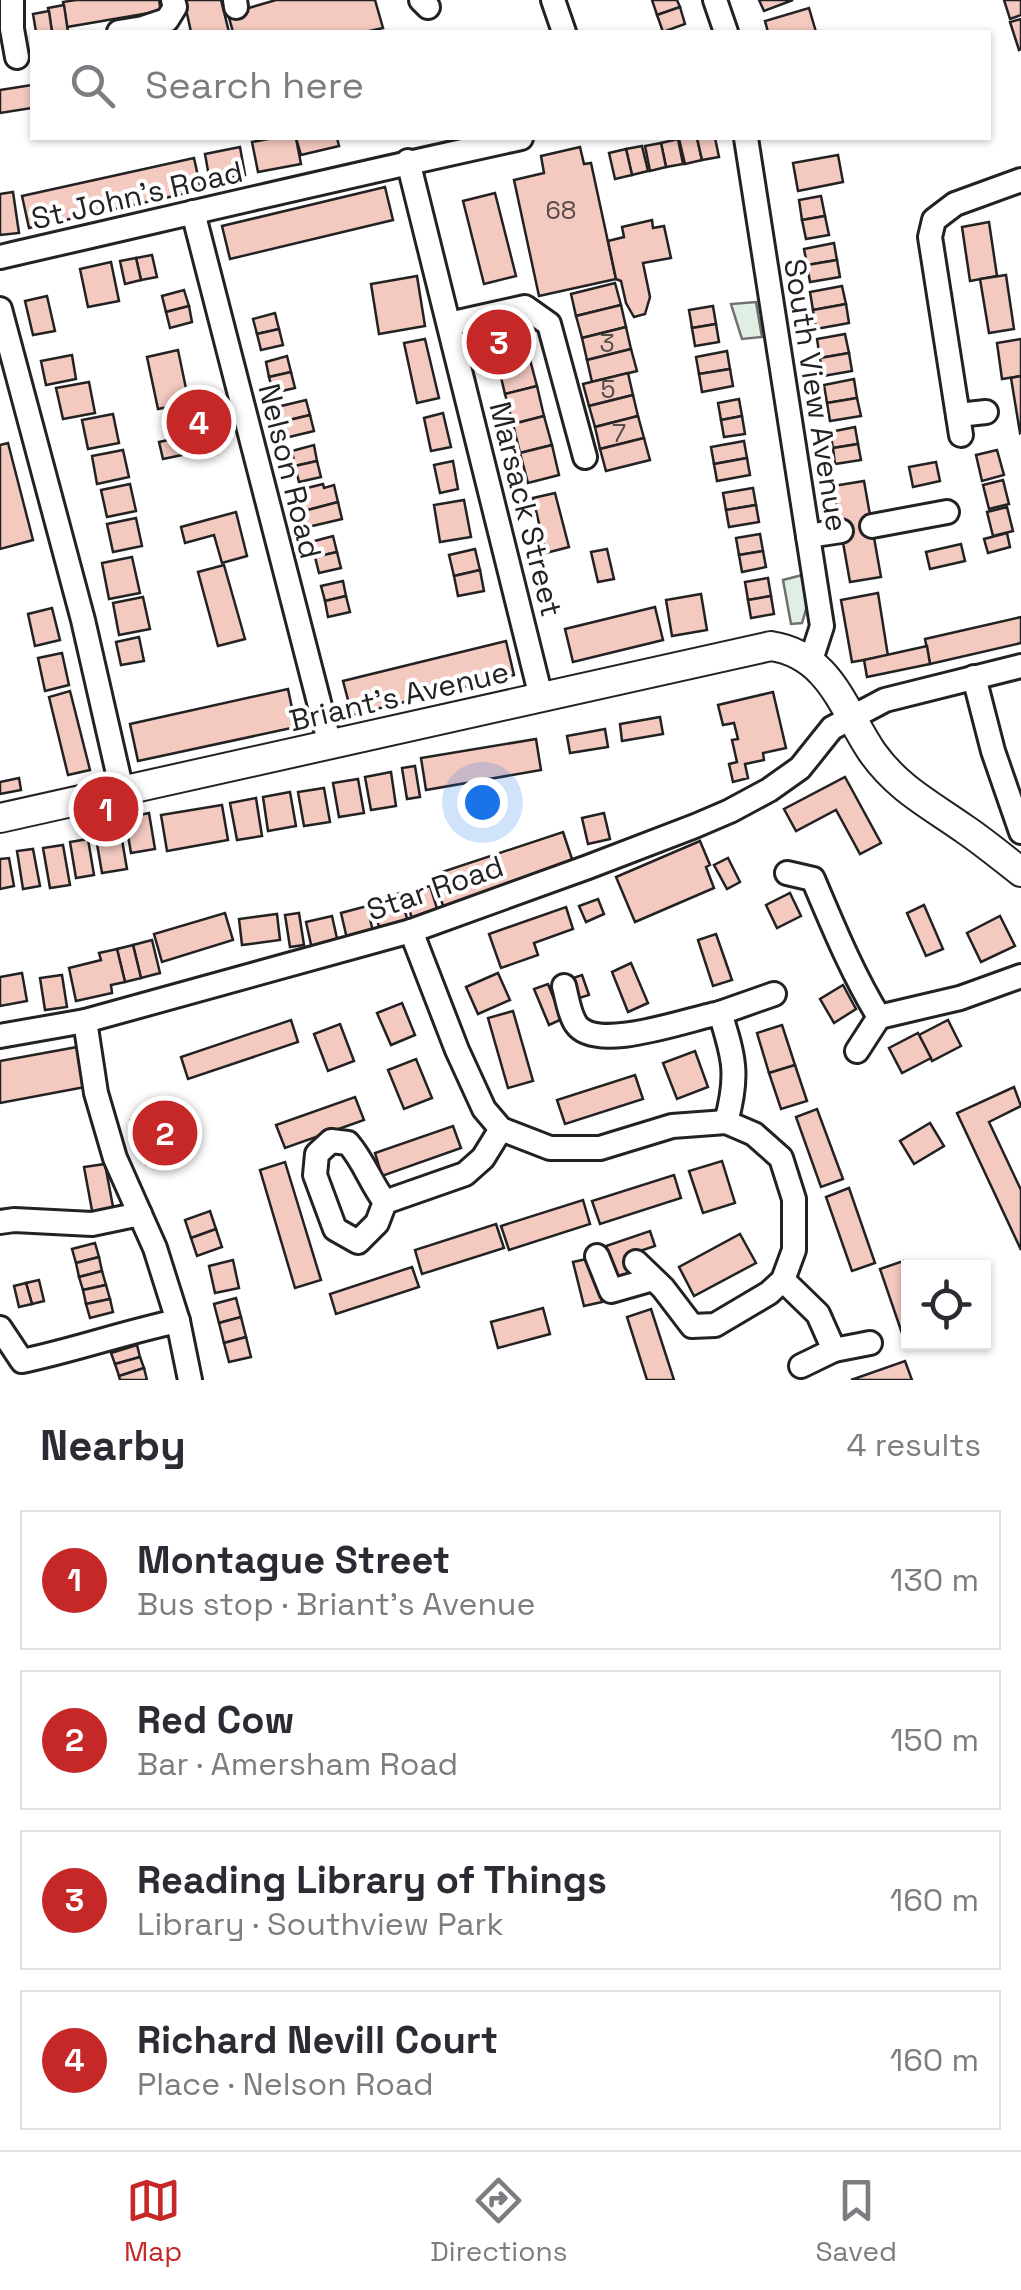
<!DOCTYPE html>
<html lang="en">
<head>
<meta charset="utf-8">
<style>
  body { margin:0; font-family:"Space Grotesk",sans-serif; background:#f2f2f3; color:#2b2b33 }
  .controls { position:absolute; right:30px; bottom:30px; display:grid; overflow:hidden; border-radius:0px; box-shadow:0 2px 8px #0004 }
  .controls button { width:90px; height:90px; display:grid; place-items:center; padding:0; border:0; border-bottom:2px solid #e1e1e2; background:#fff; color:#2b2b33; font:50px sans-serif }
  .you { position:absolute; left:482px; top:802px; width:35px; height:35px; margin:-25px; border:8px solid #fff; border-radius:50%; background:#1a73e8; box-shadow:0 0 0 15px #1a73e833 }
  .badge { display:grid; place-items:center; width:65px; height:65px; border-radius:50%; background:#c62828; color:#fff; font-size:32px; font-weight:700 }
  .pin { position:absolute; translate:-50% -50%; border:5px solid #fff; box-shadow:0 2px 10px #0006 }
  .list { margin:0; padding:0; list-style:none }
  h2 { display:flex; justify-content:space-between; align-items:center; height:130px; margin:0; padding:0 40px; font-size:42px }
  h2 small { font-size:32px; font-weight:400; color:#7c7c81 }
  .list li { display:grid; grid-template-columns:65px 1fr auto; gap:30px; align-items:center; box-sizing:border-box; height:140px; margin:0 20px 20px; padding:0 20px; border:2px solid #e1e1e2; border-radius:0px }
  .list b { display:block; font-size:38px; white-space:nowrap }
  .list p { margin:0; font-size:32px; white-space:nowrap; color:#7c7c81 }
  .list em { font-size:32px; font-style:normal; color:#7c7c81 }
  .icon { flex:none; width:55px; height:55px; fill:none; stroke:currentColor; stroke-width:2; stroke-linecap:round; stroke-linejoin:round }
  .map { position:relative; flex:none; width:1021px; height:1380px; overflow:hidden }
  .search { position:absolute; background:#fff; box-shadow:0 2px 8px #0004; left:30px; right:30px; top:30px; height:110px; display:flex; align-items:center; gap:25px; box-sizing:border-box; padding:0 35px; border-radius:0px; color:#7c7c81; font-size:38px }
  .sheet { height:770px; background:#fff }
  nav { display:flex; justify-content:space-around; align-items:center; box-sizing:border-box; height:140px; border-top:2px solid #e1e1e2; background:#fff; font-size:28px; color:#7c7c81 }
  nav a { display:grid; justify-items:center; gap:5px }
  nav .on { color:#c62828 }
  .map>svg:first-child { display:block }
  .green { fill:#e0efe3; stroke:#6f6f6f; stroke-width:2.5 }
  .building { fill:#f3c9c0; stroke:#222; stroke-width:2.5 }
  .lines { fill:none; stroke-linecap:round; stroke-linejoin:round }
  .minor-casing { stroke:#222; stroke-width:28 }
  .major-casing { stroke:#222; stroke-width:32 }
  .minor { stroke:#fff; stroke-width:22 }
  .major { stroke:#fff; stroke-width:28 }
  .labels { text-anchor:middle; dominant-baseline:central; stroke-width:8; stroke-linejoin:round; paint-order:stroke }
  .number-label { font-size:25px; fill:#564c4a }
  .street-label { font-size:30px; fill:#222; stroke:#fff }
</style>
</head>
<body>
<div class="map">
<svg width="1021" height="1380" viewBox="0 0 1021 1380">
  <rect width="100%" height="100%" fill="#fff"/>
  <g class="green">
    <polygon points="756,302 762,337 742,339 731,304"/>
    <polygon points="802,575 807,606 802,623 791,624 783,580"/>
  </g>
  <g class="building">
    <polygon points="76,0 159,0 161,11 67,27 63,2"/>
    <polygon points="184,0 221,0 229,32 191,32"/>
    <polygon points="276,0 375,0 383,28 365,32 233,32 228,14"/>
    <polygon points="652,0 677,0 680,7 657,15"/>
    <polygon points="759,0 793,0 764,11"/>
    <polygon points="1004,0 1021,0 1021,15 1010,19"/>
    <polygon points="64,5 68,32 52,32 48,8"/>
    <polygon points="680,7 685,24 663,32 657,15"/>
    <polygon points="809,8 816,32 768,32 765,21"/>
    <polygon points="49,11 52,32 36,32 33,14"/>
    <polygon points="1021,19 1021,49 1019,50 1010,22"/>
    <polygon points="32,85 32,108 0,113 0,90"/>
    <polygon points="273,138 296,138 301,164 258,172 252,142"/>
    <polygon points="296,138 337,138 339,146 301,155"/>
    <polygon points="697,138 702,160 685,164 679,139"/>
    <polygon points="697,138 715,138 719,157 702,160"/>
    <polygon points="678,139 683,164 666,167 661,143"/>
    <polygon points="661,143 666,167 650,171 645,146"/>
    <polygon points="642,146 648,171 632,175 626,149"/>
    <polygon points="240,147 245,175 210,182 205,154"/>
    <polygon points="580,147 584,164 591,163 616,279 539,296 514,180 544,173 541,156"/>
    <polygon points="626,149 632,175 615,179 609,153"/>
    <polygon points="838,155 843,182 798,191 793,163"/>
    <polygon points="194,158 201,190 29,228 22,196"/>
    <polygon points="385,187 393,220 230,259 222,226"/>
    <polygon points="13,192 19,233 0,235 0,194"/>
    <polygon points="495,193 516,276 484,284 463,201"/>
    <polygon points="821,196 825,216 802,220 799,200"/>
    <polygon points="825,216 829,235 806,239 802,220"/>
    <polygon points="652,220 653,228 664,226 671,258 643,263 650,297 645,314 634,317 626,303 621,281 616,279 608,241 624,237 622,227"/>
    <polygon points="989,222 997,276 970,281 962,227"/>
    <polygon points="834,243 837,260 807,265 804,249"/>
    <polygon points="152,255 157,277 141,280 136,258"/>
    <polygon points="136,258 141,280 125,284 120,261"/>
    <polygon points="837,260 840,277 810,282 807,265"/>
    <polygon points="111,262 119,301 88,307 80,269"/>
    <polygon points="1006,275 1014,329 989,333 980,279"/>
    <polygon points="417,276 425,326 379,334 371,284"/>
    <polygon points="615,283 621,305 576,316 571,294"/>
    <polygon points="842,286 846,304 813,310 810,292"/>
    <polygon points="184,290 189,306 166,312 162,296"/>
    <polygon points="47,296 55,331 33,335 25,301"/>
    <polygon points="846,304 849,323 816,329 813,310"/>
    <polygon points="621,305 626,327 582,338 576,316"/>
    <polygon points="189,306 192,322 170,328 166,312"/>
    <polygon points="713,306 716,324 692,328 689,310"/>
    <polygon points="275,313 279,329 257,334 253,319"/>
    <polygon points="716,324 719,342 695,346 692,328"/>
    <polygon points="522,327 529,356 498,365 490,335"/>
    <polygon points="626,327 631,349 587,360 582,338"/>
    <polygon points="279,329 283,345 261,350 257,334"/>
    <polygon points="845,334 849,353 820,358 817,339"/>
    <polygon points="425,339 439,398 417,403 404,343"/>
    <polygon points="1021,339 1021,376 1002,379 997,343"/>
    <polygon points="631,349 637,371 592,382 587,360"/>
    <polygon points="178,350 189,403 158,409 147,357"/>
    <polygon points="727,351 730,369 699,374 696,357"/>
    <polygon points="849,353 852,371 823,376 820,358"/>
    <polygon points="72,355 76,379 46,385 41,361"/>
    <polygon points="287,356 291,372 269,377 266,362"/>
    <polygon points="529,356 537,386 505,394 498,365"/>
    <polygon points="730,369 733,386 702,392 699,374"/>
    <polygon points="291,372 295,388 273,393 269,377"/>
    <polygon points="628,373 633,395 589,406 583,384"/>
    <polygon points="1021,376 1021,432 1020,433 1011,378"/>
    <polygon points="854,379 857,398 827,403 824,385"/>
    <polygon points="89,382 95,413 63,419 56,388"/>
    <polygon points="537,386 544,416 513,424 505,394"/>
    <polygon points="633,395 638,416 595,427 589,406"/>
    <polygon points="857,398 861,416 830,421 827,403"/>
    <polygon points="739,399 742,416 721,420 718,403"/>
    <polygon points="306,400 310,415 281,422 277,407"/>
    <polygon points="211,401 220,447 163,459 159,442 187,436 181,407"/>
    <polygon points="443,413 451,447 431,451 424,418"/>
    <polygon points="113,414 119,443 88,449 82,420"/>
    <polygon points="310,415 314,431 285,438 281,422"/>
    <polygon points="544,416 552,445 520,453 513,424"/>
    <polygon points="638,416 644,438 600,449 595,427"/>
    <polygon points="742,416 745,434 724,437 721,420"/>
    <polygon points="855,427 858,444 833,448 830,432"/>
    <polygon points="644,438 650,460 606,471 600,449"/>
    <polygon points="744,441 747,458 714,464 711,447"/>
    <polygon points="8,443 33,540 0,549 0,445"/>
    <polygon points="858,444 861,460 835,464 833,448"/>
    <polygon points="314,445 317,461 295,466 292,451"/>
    <polygon points="552,445 559,475 528,483 520,453"/>
    <polygon points="123,450 129,477 97,484 92,456"/>
    <polygon points="997,450 1004,475 982,481 976,455"/>
    <polygon points="747,458 750,475 717,481 714,464"/>
    <polygon points="317,461 321,477 299,482 295,466"/>
    <polygon points="453,461 458,489 440,493 434,465"/>
    <polygon points="936,462 940,481 913,487 909,467"/>
    <polygon points="1003,480 1009,504 989,509 983,485"/>
    <polygon points="864,481 881,577 850,582 833,486"/>
    <polygon points="130,484 136,511 107,517 101,490"/>
    <polygon points="323,484 324,488 334,485 338,502 304,511 299,490"/>
    <polygon points="753,488 756,505 726,510 723,493"/>
    <polygon points="555,493 569,547 546,553 533,498"/>
    <polygon points="464,500 471,537 440,542 434,505"/>
    <polygon points="338,502 342,519 308,527 304,511"/>
    <polygon points="756,505 759,522 729,527 726,510"/>
    <polygon points="1007,507 1013,531 993,536 987,512"/>
    <polygon points="236,512 247,556 222,563 214,535 185,543 181,527"/>
    <polygon points="136,518 142,546 113,552 107,524"/>
    <polygon points="1007,533 1010,547 988,553 984,539"/>
    <polygon points="760,534 763,551 739,555 736,538"/>
    <polygon points="333,536 337,552 315,557 311,542"/>
    <polygon points="961,544 965,561 930,569 926,552"/>
    <polygon points="475,549 480,570 454,576 449,555"/>
    <polygon points="607,549 614,579 598,582 591,552"/>
    <polygon points="763,551 766,567 742,572 739,555"/>
    <polygon points="337,552 341,568 319,573 315,557"/>
    <polygon points="132,557 140,593 109,599 102,563"/>
    <polygon points="224,565 245,639 218,646 198,572"/>
    <polygon points="480,570 484,591 458,596 454,576"/>
    <polygon points="768,578 771,596 748,600 745,582"/>
    <polygon points="343,581 346,596 325,601 321,586"/>
    <polygon points="878,593 888,656 852,662 841,600"/>
    <polygon points="701,594 707,630 672,636 666,600"/>
    <polygon points="346,596 350,612 328,617 325,601"/>
    <polygon points="771,596 774,614 751,618 748,600"/>
    <polygon points="143,597 150,629 119,635 113,603"/>
    <polygon points="655,607 663,640 573,662 565,629"/>
    <polygon points="52,608 60,640 35,646 28,614"/>
    <polygon points="1021,617 1021,643 930,664 925,639"/>
    <polygon points="139,637 144,661 121,665 116,642"/>
    <polygon points="506,641 514,675 352,715 343,681"/>
    <polygon points="927,646 930,664 867,677 864,660"/>
    <polygon points="62,653 69,685 45,691 38,658"/>
    <polygon points="288,689 296,727 138,761 130,724"/>
    <polygon points="70,691 90,770 68,775 49,697"/>
    <polygon points="773,692 786,748 763,753 764,760 745,764 748,778 733,782 729,764 737,762 732,740 738,739 734,723 723,725 718,705"/>
    <polygon points="660,717 663,734 622,741 620,724"/>
    <polygon points="605,729 608,747 570,753 567,736"/>
    <polygon points="536,739 541,770 426,790 421,758"/>
    <polygon points="415,766 420,797 407,799 402,768"/>
    <polygon points="391,772 396,806 371,810 365,777"/>
    <polygon points="845,777 881,843 860,854 836,810 796,831 784,809"/>
    <polygon points="19,778 21,790 0,794 0,782"/>
    <polygon points="358,779 364,813 339,817 333,783"/>
    <polygon points="324,788 330,822 304,826 298,792"/>
    <polygon points="290,792 296,826 268,831 263,797"/>
    <polygon points="256,798 262,836 237,840 230,803"/>
    <polygon points="222,805 228,840 167,851 161,815"/>
    <polygon points="149,813 155,849 131,853 125,818"/>
    <polygon points="604,813 610,839 588,844 582,818"/>
    <polygon points="563,832 575,868 445,912 433,875"/>
    <polygon points="121,834 127,869 102,873 96,838"/>
    <polygon points="88,839 94,875 76,878 70,842"/>
    <polygon points="700,841 710,865 706,867 714,888 635,922 616,877"/>
    <polygon points="63,845 70,885 50,888 43,848"/>
    <polygon points="33,849 40,886 23,889 17,851"/>
    <polygon points="9,858 14,886 0,889 0,859"/>
    <polygon points="728,858 740,882 727,889 714,865"/>
    <polygon points="430,886 439,915 413,923 405,893"/>
    <polygon points="400,893 409,926 381,934 372,901"/>
    <polygon points="790,893 801,916 777,928 766,905"/>
    <polygon points="598,899 604,914 586,922 579,906"/>
    <polygon points="924,905 943,949 926,956 907,913"/>
    <polygon points="367,906 374,936 348,943 341,913"/>
    <polygon points="566,907 573,929 534,943 538,955 501,968 489,934"/>
    <polygon points="225,913 233,940 162,962 154,934"/>
    <polygon points="299,913 304,945 290,947 285,915"/>
    <polygon points="277,914 280,940 242,945 239,919"/>
    <polygon points="332,916 338,943 312,949 306,922"/>
    <polygon points="1000,916 1015,946 981,962 967,933"/>
    <polygon points="716,934 732,980 713,986 698,940"/>
    <polygon points="152,940 160,973 141,978 133,945"/>
    <polygon points="133,945 141,978 125,982 117,949"/>
    <polygon points="117,949 125,982 111,985 112,993 76,1001 69,968 101,960 99,953"/>
    <polygon points="631,963 648,1003 628,1012 612,972"/>
    <polygon points="22,973 27,1001 0,1006 0,977"/>
    <polygon points="498,973 510,1000 478,1014 466,987"/>
    <polygon points="62,975 67,1007 45,1010 40,978"/>
    <polygon points="582,975 589,995 573,1000 567,980"/>
    <polygon points="548,984 562,1019 549,1025 534,989"/>
    <polygon points="843,985 856,1009 834,1023 820,999"/>
    <polygon points="402,1003 415,1035 391,1045 377,1013"/>
    <polygon points="513,1011 533,1081 508,1088 488,1018"/>
    <polygon points="291,1020 298,1042 188,1079 181,1057"/>
    <polygon points="948,1020 961,1046 932,1061 919,1035"/>
    <polygon points="340,1024 354,1061 328,1071 314,1034"/>
    <polygon points="782,1025 795,1065 769,1073 757,1033"/>
    <polygon points="918,1033 931,1058 902,1073 889,1048"/>
    <polygon points="77,1047 85,1087 0,1103 0,1061"/>
    <polygon points="695,1051 708,1087 677,1099 663,1063"/>
    <polygon points="416,1059 432,1098 404,1109 388,1070"/>
    <polygon points="795,1065 807,1101 781,1109 769,1073"/>
    <polygon points="635,1075 643,1099 565,1124 557,1100"/>
    <polygon points="1014,1087 1021,1106 989,1122 1021,1190 1021,1250 957,1113"/>
    <polygon points="355,1097 364,1120 285,1148 276,1125"/>
    <polygon points="184,1103 198,1146 146,1164 131,1120"/>
    <polygon points="817,1109 843,1179 821,1187 796,1117"/>
    <polygon points="930,1123 944,1146 914,1164 900,1141"/>
    <polygon points="453,1126 461,1148 382,1176 375,1153"/>
    <polygon points="722,1161 735,1203 703,1213 689,1171"/>
    <polygon points="285,1162 321,1280 295,1288 260,1170"/>
    <polygon points="105,1164 114,1212 93,1216 84,1167"/>
    <polygon points="674,1175 681,1198 600,1224 592,1201"/>
    <polygon points="849,1188 875,1263 852,1271 826,1197"/>
    <polygon points="583,1200 590,1224 509,1250 501,1226"/>
    <polygon points="210,1211 216,1229 191,1238 185,1220"/>
    <polygon points="496,1224 504,1248 422,1274 415,1250"/>
    <polygon points="216,1229 222,1247 197,1256 191,1238"/>
    <polygon points="650,1231 655,1246 625,1256 633,1280 619,1285 606,1246"/>
    <polygon points="740,1234 756,1263 694,1296 679,1267"/>
    <polygon points="95,1243 99,1257 76,1263 72,1249"/>
    <polygon points="99,1257 102,1271 79,1277 76,1263"/>
    <polygon points="591,1258 602,1302 584,1306 573,1262"/>
    <polygon points="233,1260 239,1288 215,1293 209,1266"/>
    <polygon points="903,1261 908,1278 908,1341 905,1342 880,1269"/>
    <polygon points="412,1267 419,1287 336,1314 330,1294"/>
    <polygon points="102,1271 106,1285 83,1290 79,1277"/>
    <polygon points="39,1280 44,1301 32,1304 26,1283"/>
    <polygon points="26,1283 32,1304 19,1307 14,1286"/>
    <polygon points="106,1285 110,1299 86,1304 83,1290"/>
    <polygon points="236,1298 241,1317 219,1323 214,1304"/>
    <polygon points="110,1299 113,1312 90,1318 86,1304"/>
    <polygon points="543,1308 550,1334 498,1348 491,1322"/>
    <polygon points="651,1309 674,1380 647,1380 627,1317"/>
    <polygon points="241,1317 246,1337 224,1343 219,1323"/>
    <polygon points="246,1337 251,1357 229,1362 224,1343"/>
    <polygon points="137,1345 140,1357 115,1364 111,1353"/>
    <polygon points="140,1357 144,1368 119,1376 115,1364"/>
    <polygon points="905,1361 912,1380 851,1380"/>
    <polygon points="144,1368 147,1380 120,1380 119,1376"/>
  </g>
  <g class="lines">
    <defs>
      <g id="minor">
        <polyline points="12,0 12,29 17,57"/>
        <polyline points="235,0 236,7"/>
        <polyline points="421,0 428,7"/>
        <polyline points="553,0 564,32"/>
        <polyline points="715,0 726,32"/>
        <polyline points="119,32 143,28 167,20 175,7 173,0"/>
        <polyline points="746,138 822,626 811,660"/>
        <polyline points="408,161 541,697"/>
        <polyline points="193,212 330,745"/>
        <path d="M0 257C174 217 347 176 521 138"/>
        <polyline points="0,309 83,620 122,791"/>
        <polyline points="449,324 525,307 549,324 585,457"/>
        <polyline points="958,415 986,412"/>
        <polyline points="961,435 930,237 934,220 955,204 1021,180"/>
        <polyline points="872,526 947,512"/>
        <polyline points="808,536 841,531"/>
        <polyline points="974,677 993,751 1021,832"/>
        <path d="M787 873 813 879C833 926 852 973 879 1017L960 998 1021 976"/>
        <polyline points="411,931 457,1050 484,1109 501,1129 550,1148 600,1148 672,1126 726,1122 754,1134 781,1158 794,1199 794,1250 783,1280 769,1293 715,1325 692,1326 663,1288 636,1262"/>
        <path d="M564 986C567 997 569 1014 576 1024 596 1054 691 1018 720 1013 734 1057 739 1075 726 1122"/>
        <polyline points="720,1013 774,994"/>
        <polyline points="85,1021 96,1093 115,1158 155,1248 178,1321 190,1380"/>
        <polyline points="0,1036 85,1021 411,931 588,867 695,826 730,811 769,790 800,768 832,728 885,700 1021,666"/>
        <polyline points="857,1051 879,1017"/>
        <path d="M385 1202C370 1182 365 1163 348 1143L331 1141 317 1154 315 1175 335 1229 358 1242 377 1223 385 1202 465 1174 483 1158 501 1129"/>
        <polyline points="0,1222 14,1220 92,1224 140,1214"/>
        <polyline points="597,1256 611,1291 653,1279"/>
        <polyline points="783,1280 818,1314 834,1350 801,1366"/>
        <path d="M0 1328 22 1361C75 1350 125 1332 178 1321"/>
        <polyline points="834,1350 870,1343"/>
      </g>
      <path id="major" d="M0 818 771 646C830 655 843 709 872 752 898 789 931 805 966 830 985 843 1003 858 1021 872"/>
    </defs>
    <use href="#minor" class="minor-casing"/>
    <use href="#major" class="major-casing"/>
    <use href="#minor" class="minor"/>
    <use href="#major" class="major"/>
  </g>
  <g class="labels">
    <g class="number-label">
      <text x="561" y="210">68</text>
      <text x="607" y="343">3</text>
      <text x="608" y="389">5</text>
      <text x="619" y="433">7</text>
    </g>
    <g class="street-label">
      <text transform="translate(137 195) rotate(-13)">St John's Road</text>
      <text transform="translate(816 395) rotate(81)">South View Avenue</text>
      <text transform="translate(290 471) rotate(76)">Nelson Road</text>
      <text transform="translate(526 509) rotate(76)">Marsack Street</text>
      <text transform="translate(399 696) rotate(-13)">Briant's Avenue</text>
      <text transform="translate(435 888) rotate(-19)">Star Road</text>
    </g>
  </g>
</svg>
<div class="controls">
<button><svg class="icon" aria-label="locate" viewBox="0 0 24 24"><circle cx="12" cy="12" r="6"/><path d="M12 2v4M12 18v4M2 12h4M18 12h4"/></svg></button>
</div>
<div class="you"></div>
<div class="pin badge" style="left:106px;top:809px">1</div>
<div class="pin badge" style="left:165px;top:1133px">2</div>
<div class="pin badge" style="left:499px;top:342px">3</div>
<div class="pin badge" style="left:199px;top:422px">4</div>
<div class="search"><svg class="icon" aria-label="search" viewBox="0 0 24 24"><circle cx="10" cy="10" r="6"/><path d="M15 15l6 6"/></svg>Search here</div>
</div>
<section class="sheet">
<h2>Nearby<small>4 results</small></h2>
<ul class="list">
<li><span class="badge">1</span><div><b>Montague Street</b><p>Bus stop · Briant's Avenue</p></div><em>130 m</em></li>
<li><span class="badge">2</span><div><b>Red Cow</b><p>Bar · Amersham Road</p></div><em>150 m</em></li>
<li><span class="badge">3</span><div><b>Reading Library of Things</b><p>Library · Southview Park</p></div><em>160 m</em></li>
<li><span class="badge">4</span><div><b>Richard Nevill Court</b><p>Place · Nelson Road</p></div><em>160 m</em></li>
</ul>
</section>
<nav>
<a class="on"><svg class="icon" aria-label="map" viewBox="0 0 24 24"><path d="M3 6l6-2 6 2 6-2v14l-6 2-6-2-6 2zM9 4v14M15 6v14"/></svg>Map</a>
<a><svg class="icon" aria-label="directions" viewBox="0 0 24 24"><path d="M12 3l9 9-9 9-9-9zM9 14v-3h6M13 9l2 2-2 2"/></svg>Directions</a>
<a><svg class="icon" aria-label="saved" viewBox="0 0 24 24"><path d="M7 4h10v16l-5-4-5 4z"/></svg>Saved</a>
</nav>
</body>
</html>
